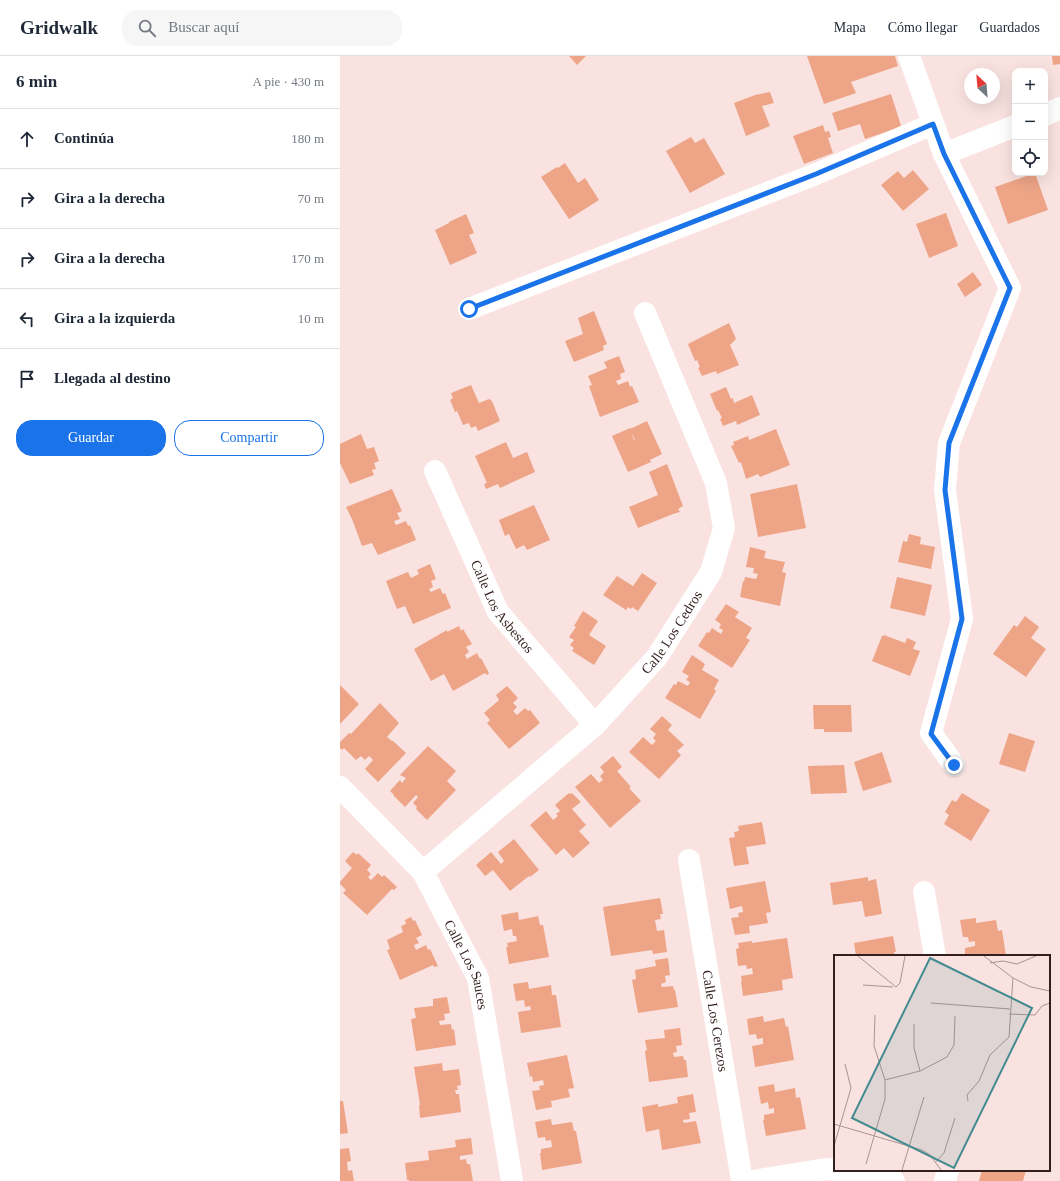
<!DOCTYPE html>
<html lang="es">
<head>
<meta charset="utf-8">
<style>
  body { margin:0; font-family:"Times New Roman",serif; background:#f6f6f7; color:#1f2937 }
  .controls { position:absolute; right:12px; top:12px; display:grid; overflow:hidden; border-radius:8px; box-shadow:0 4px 16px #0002 }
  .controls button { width:36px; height:36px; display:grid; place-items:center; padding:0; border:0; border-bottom:1px solid #e0e1e3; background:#fff; color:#1f2937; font:20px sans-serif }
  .compass { position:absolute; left:624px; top:12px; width:36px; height:36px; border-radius:50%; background:#fff; box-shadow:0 4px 16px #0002; rotate:334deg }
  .stop { position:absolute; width:12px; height:12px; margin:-9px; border:3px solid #1a73e8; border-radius:50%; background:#fff }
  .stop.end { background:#1a73e8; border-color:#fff; box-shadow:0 1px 4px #0008 }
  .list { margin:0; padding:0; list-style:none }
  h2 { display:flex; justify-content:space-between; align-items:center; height:52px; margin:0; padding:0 16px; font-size:17px }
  h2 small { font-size:13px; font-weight:400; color:#747a83 }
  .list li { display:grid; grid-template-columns:26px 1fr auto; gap:12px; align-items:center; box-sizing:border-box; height:60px; padding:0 16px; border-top:1px solid #e0e1e3 }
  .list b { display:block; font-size:15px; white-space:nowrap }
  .list em { font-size:13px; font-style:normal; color:#747a83 }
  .actions { display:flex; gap:8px; padding:12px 16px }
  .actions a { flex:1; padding:9px 0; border:1px solid #1a73e8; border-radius:16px; text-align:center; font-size:14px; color:#1a73e8 }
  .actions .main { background:#1a73e8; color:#fff }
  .icon { flex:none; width:22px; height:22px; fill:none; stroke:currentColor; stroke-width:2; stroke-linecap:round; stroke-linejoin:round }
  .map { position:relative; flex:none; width:720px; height:1125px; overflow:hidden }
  header { display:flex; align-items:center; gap:24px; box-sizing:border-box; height:56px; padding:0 20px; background:#fff; border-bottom:1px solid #e0e1e3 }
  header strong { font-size:19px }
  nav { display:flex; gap:22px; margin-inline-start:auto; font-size:14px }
  .search { width:280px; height:36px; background:#f6f6f7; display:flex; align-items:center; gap:10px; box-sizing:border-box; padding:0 14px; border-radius:16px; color:#747a83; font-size:15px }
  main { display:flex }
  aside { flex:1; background:#fff }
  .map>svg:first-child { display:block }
  .building { fill:#eea587 }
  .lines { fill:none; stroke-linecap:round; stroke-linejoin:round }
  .street { stroke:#fff; stroke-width:22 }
  .route { stroke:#1a73e8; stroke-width:5 }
  .labels { text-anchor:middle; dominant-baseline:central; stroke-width:3.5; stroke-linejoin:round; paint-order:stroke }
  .street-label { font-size:14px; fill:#331f1e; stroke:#fef2f1 }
  .inset-road { fill:none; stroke:#aa9492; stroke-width:1 }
  .view { fill:#438b91; fill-opacity:0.15; stroke:#438b91; stroke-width:2 }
  .inset-edge { fill:none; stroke:#331f1e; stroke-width:2 }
</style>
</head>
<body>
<header>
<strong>Gridwalk</strong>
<div class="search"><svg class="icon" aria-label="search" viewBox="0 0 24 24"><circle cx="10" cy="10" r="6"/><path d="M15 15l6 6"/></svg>Buscar aquí</div>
<nav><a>Mapa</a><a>Cómo llegar</a><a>Guardados</a></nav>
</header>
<main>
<aside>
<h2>6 min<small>A pie · 430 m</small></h2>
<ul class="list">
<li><svg class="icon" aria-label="ahead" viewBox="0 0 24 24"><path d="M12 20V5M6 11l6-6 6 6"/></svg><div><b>Continúa</b></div><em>180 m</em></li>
<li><svg class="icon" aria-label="right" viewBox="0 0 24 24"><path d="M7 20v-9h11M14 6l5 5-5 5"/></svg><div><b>Gira a la derecha</b></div><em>70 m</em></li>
<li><svg class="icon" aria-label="right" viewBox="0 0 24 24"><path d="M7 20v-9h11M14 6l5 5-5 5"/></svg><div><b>Gira a la derecha</b></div><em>170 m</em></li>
<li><svg class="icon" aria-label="left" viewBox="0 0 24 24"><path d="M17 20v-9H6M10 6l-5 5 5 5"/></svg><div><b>Gira a la izquierda</b></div><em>10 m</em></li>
<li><svg class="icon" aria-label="arrive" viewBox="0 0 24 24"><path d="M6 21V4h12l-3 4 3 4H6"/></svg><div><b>Llegada al destino</b></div></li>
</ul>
<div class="actions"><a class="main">Guardar</a><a>Compartir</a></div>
</aside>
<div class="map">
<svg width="720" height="1125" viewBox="0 0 720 1125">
  <rect width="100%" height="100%" fill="#f9e2e0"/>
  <g class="building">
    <polygon points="229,0 246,0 237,9"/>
    <polygon points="467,0 555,0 558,10 511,26 516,37 484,48"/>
    <polygon points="712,0 720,0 720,8 713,9"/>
    <polygon points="430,36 434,47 422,50 430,70 406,80 394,47 415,39"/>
    <polygon points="551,38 563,76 552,74 525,83 520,68 498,75 492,57"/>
    <polygon points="483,69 485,76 489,75 491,81 488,82 493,97 464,108 453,80"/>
    <polygon points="351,81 355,87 364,82 385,118 350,137 326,95"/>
    <polygon points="225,107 238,127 245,122 259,144 229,163 201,121 217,111 218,112"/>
    <polygon points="573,114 589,133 563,155 541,129 558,115 564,122"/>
    <polygon points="695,117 708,154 668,168 655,131"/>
    <polygon points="606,157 618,190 589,202 576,168"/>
    <polygon points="126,158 134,177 129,179 137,197 110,209 95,174 109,167 109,166"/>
    <polygon points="633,216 642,229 625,241 617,228"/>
    <polygon points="254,255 267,288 263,290 264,294 234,306 225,285 243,278 238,262"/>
    <polygon points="389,267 396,283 390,289 399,309 377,318 376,315 362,320 358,312 360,311 357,304 355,305 348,288"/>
    <polygon points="279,300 285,316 280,318 281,323 276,325 278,329 288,325 290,331 292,330 299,346 260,361 249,330 252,329 248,320 267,312 264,306"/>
    <polygon points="131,329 139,347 149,343 152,345 160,365 138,375 136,370 131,372 129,367 123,369 117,355 115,356 110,344 113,342 111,337"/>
    <polygon points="386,331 391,343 393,342 394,347 412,339 420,359 397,369 396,365 383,370 380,363 382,362 378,354 377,355 370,338"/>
    <polygon points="307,365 322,398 310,404 311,406 288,416 272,380 290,372 294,384 295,384 290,373"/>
    <polygon points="436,373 450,409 420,421 418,418 406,423 401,406 399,407 391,390 394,389 393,386 408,380 409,384"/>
    <polygon points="21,378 27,393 34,391 39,405 34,407 36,413 32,414 34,419 10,428 0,407 0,388"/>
    <polygon points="166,386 173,402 187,396 195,416 160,432 158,428 146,433 144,428 147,427 135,400"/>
    <polygon points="327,408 343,450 338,453 340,456 333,458 298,472 289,451 318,439 309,416"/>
    <polygon points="457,428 466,472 418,481 410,438"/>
    <polygon points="52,433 62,455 57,457 60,463 54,465 56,469 66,465 68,470 70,469 76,484 38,499 32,487 22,490 12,463 6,451"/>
    <polygon points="194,449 210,484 187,494 184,489 176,493 169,478 165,480 159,464"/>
    <polygon points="569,478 581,481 580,488 595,491 591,513 558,506 563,485 567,486"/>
    <polygon points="410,491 426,495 424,502 445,506 442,516 446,517 440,550 400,541 403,525 404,526 405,521 416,523 418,518 413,517 414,512 406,511"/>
    <polygon points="90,508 96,523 91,525 93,531 89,533 91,536 100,532 103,538 105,537 111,552 73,568 65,550 57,553 46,525 68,516 71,522 79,518 77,514"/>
    <polygon points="302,517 317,527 298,555 292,551 291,553 288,551 286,554 263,539 277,520 293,530"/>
    <polygon points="557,521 592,529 585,560 550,552"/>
    <polygon points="386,548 399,556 395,561 412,572 406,582 410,584 392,612 358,590 367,576 369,577 372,572 381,578 383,574 379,572 381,568 375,564"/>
    <polygon points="243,555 258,565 249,579 266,590 254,609 232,595 234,592 230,589 234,584 229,581 236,571 234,570"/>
    <polygon points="685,560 699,571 691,582 706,593 686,621 653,598 674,569 677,571"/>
    <polygon points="119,570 121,575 123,573 132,588 126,591 129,596 125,599 127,603 137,597 140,603 141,602 149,617 147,619 145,617 113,635 104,618 91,625 74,593 107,574 107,576"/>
    <polygon points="544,579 565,587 567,582 576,586 573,593 580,595 570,620 532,605 542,580 543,580"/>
    <polygon points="352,599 365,608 362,614 379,624 374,633 376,635 360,663 325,642 334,628 336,629 338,625 348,630 350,626 346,624 349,620 342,616"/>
    <polygon points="0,629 19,648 0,668"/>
    <polygon points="167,630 178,642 173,647 177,651 173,655 177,659 185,652 188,655 190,654 200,667 169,693 147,667 150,664 144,657 159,644 156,639"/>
    <polygon points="40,647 59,667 47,681 52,685 53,685 66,697 38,726 25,713 33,704 29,700 25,704 21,700 16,704 4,692 2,694 0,692 0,686 9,677 11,678"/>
    <polygon points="473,649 511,649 512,676 484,676 484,673 474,673"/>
    <polygon points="322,660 332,669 328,674 344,689 337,695 341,699 319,723 289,696 303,681 312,689 316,685 313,682 316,678 310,673"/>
    <polygon points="669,677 695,685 685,716 659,708"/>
    <polygon points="88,690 116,715 107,725 116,734 87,764 76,753 77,751 73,747 78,741 76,739 65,751 53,739 54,739 50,735 60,724 62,727 66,722 60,719"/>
    <polygon points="542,696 552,726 523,735 514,706"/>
    <polygon points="273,700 282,711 277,715 291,731 289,732 301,745 270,772 235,731 251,718 259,727 263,724 260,720 264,716 260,711"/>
    <polygon points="504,709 507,737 471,738 468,710"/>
    <polygon points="229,737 230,738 232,737 241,746 232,753 246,769 239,775 250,787 233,802 224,792 216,799 190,769 206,755 213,764 218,760 216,758 220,755 215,749"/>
    <polygon points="622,737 650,754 631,785 604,768 609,759 605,756 612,744 616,746"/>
    <polygon points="422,766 426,788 406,791 409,808 394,810 389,782 395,781 394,776 399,775 398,770"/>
    <polygon points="174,783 199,814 190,821 189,820 170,835 153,814 145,820 136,809 151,796 161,808 164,805 158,796"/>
    <polygon points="13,796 17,799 18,797 31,809 27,814 31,818 28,821 31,824 38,817 42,821 44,819 57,831 54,834 52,833 27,859 3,837 6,834 0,828 0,826 12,812 5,805"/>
    <polygon points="528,821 528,825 536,823 542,858 525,861 522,845 493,849 490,827"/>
    <polygon points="425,825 431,856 426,857 428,867 409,870 410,877 395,879 391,862 399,861 398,857 403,856 402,850 390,853 386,832"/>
    <polygon points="320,842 323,858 320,858 321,863 315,864 317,875 324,874 327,896 313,898 312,894 271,900 263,851"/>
    <polygon points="178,856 179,864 198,860 200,869 203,869 209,901 169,908 166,891 168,891 167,887 177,885 176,880 173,880 172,873 164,875 161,859"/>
    <polygon points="71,861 73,865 75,864 82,879 76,882 79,887 74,889 76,894 86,889 88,894 90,893 98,910 94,911 93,909 60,924 47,894 50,893 47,884 63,876 61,870 66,868 65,864"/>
    <polygon points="636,862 636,867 656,864 658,875 662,874 666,900 624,900 624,898 625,898 625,892 635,890 635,885 629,886 628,881 623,881 620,864"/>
    <polygon points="553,880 556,896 554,896 555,900 516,900 514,887"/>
    <polygon points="447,882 453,922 442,924 443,934 403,940 401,925 402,925 401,920 413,918 412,912 407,913 406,909 398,910 396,893 399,892 398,887 412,885 412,887"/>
    <polygon points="328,902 330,919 325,920 326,926 321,928 322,931 333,930 334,934 335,934 338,951 298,957 292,924 296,923 295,914 316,910 315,904"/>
    <polygon points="188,926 189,933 211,929 212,939 216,939 221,971 181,977 178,956 191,954 190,950 185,951 184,944 176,945 173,928"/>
    <polygon points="107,941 110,957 104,958 105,964 99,965 100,969 111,968 112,974 114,973 116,989 76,995 71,963 76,962 74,952 93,950 93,943"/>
    <polygon points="423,960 424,966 444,962 446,971 448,970 454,1004 415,1011 412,990 423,988 423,982 417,983 416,978 409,979 407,963"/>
    <polygon points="340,972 342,989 336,990 337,996 333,997 334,1001 343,1000 344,1004 346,1004 348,1021 309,1026 305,995 307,994 305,984 325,982 324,974"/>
    <polygon points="227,999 234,1032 228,1033 230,1041 211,1045 212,1051 196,1054 192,1035 200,1034 199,1030 204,1029 203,1024 193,1026 192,1020 190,1021 187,1007"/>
    <polygon points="102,1007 103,1015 119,1013 121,1029 117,1030 118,1034 115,1034 116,1038 119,1038 121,1056 80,1062 79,1049 80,1049 74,1011"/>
    <polygon points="434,1028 435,1036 455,1032 456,1042 460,1041 466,1073 426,1080 423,1064 424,1064 424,1059 434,1057 434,1052 429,1053 428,1046 421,1048 418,1031"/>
    <polygon points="353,1038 356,1056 349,1057 350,1063 343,1064 344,1067 356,1065 361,1087 322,1094 319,1073 306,1076 302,1051 318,1048 318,1051 338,1047 337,1041"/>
    <polygon points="0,1045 3,1045 8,1077 0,1078"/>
    <polygon points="211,1063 212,1069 232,1066 234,1075 236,1075 242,1107 202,1114 200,1097 201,1097 201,1093 212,1091 211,1084 206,1085 205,1081 198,1082 195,1066"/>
    <polygon points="131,1082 133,1098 120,1100 120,1104 126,1103 127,1108 130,1108 133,1125 69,1125 69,1124 67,1124 65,1107 89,1104 88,1095 116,1091 115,1084"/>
    <polygon points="9,1092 11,1105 7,1106 8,1115 12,1114 14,1125 0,1125 0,1093"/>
    <polygon points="642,1114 686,1114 683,1125 639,1125"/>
  </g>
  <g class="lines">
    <g class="street">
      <polyline points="569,0 604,98 670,232 609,387 605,434 622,563 591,677 614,709"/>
      <polyline points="705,59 720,52"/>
      <polyline points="604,98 675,70"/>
      <polyline points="129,253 476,118 593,68"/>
      <path id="s1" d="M95 415 158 556 255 669"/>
      <path id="s2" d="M0 731 83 816 138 922 172 1125"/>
      <path id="s3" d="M349 804 402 1125"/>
      <path id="s4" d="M83 816 255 669 317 601 371 516 384 472 376 427 305 257"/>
      <polyline points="584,836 595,900"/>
      <polyline points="497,1114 545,1120 554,1125"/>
      <polyline points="413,1125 486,1113 495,1114"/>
      <polyline points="605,1125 608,1114"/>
    </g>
  </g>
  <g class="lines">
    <polyline class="route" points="129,253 476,118 593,68 604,98 670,232 609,387 605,434 622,563 591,678 614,709"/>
  </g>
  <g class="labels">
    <g class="street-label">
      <text stroke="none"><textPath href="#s1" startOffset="152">Calle Los Asbestos</textPath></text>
      <text stroke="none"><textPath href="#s4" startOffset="347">Calle Los Cedros</textPath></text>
      <text stroke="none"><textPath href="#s2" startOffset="222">Calle Los Sauces</textPath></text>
      <text stroke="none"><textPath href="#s3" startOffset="163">Calle Los Cerezos</textPath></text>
    </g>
  </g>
  <g transform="translate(494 899)">
    <rect width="216" height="216" fill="#f9e2e0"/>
    <path class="inset-road" d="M24 1 62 32 66 28 71 1M150 1 179 23 197 32 216 36M156 8 169 6 183 9 202 1M29 30 59 32M97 48 176 54M175 59 201 60 208 51 216 48M80 69V93L86 116M51 125 86 116 113 102 120 90 121 61M134 146 133 140 145 126 156 100 175 82 179 23M0 169 88 195 96 200 107 215M0 191 17 133 11 109M101 208 110 198 121 163M32 209 51 144V125L40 91 41 60M68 215 90 142"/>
    <path class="view" d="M96 3 198 53 120 213 18 163Z"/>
    <rect width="216" height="216" class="inset-edge"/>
  </g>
</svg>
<div class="controls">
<button>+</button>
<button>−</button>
<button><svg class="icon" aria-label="locate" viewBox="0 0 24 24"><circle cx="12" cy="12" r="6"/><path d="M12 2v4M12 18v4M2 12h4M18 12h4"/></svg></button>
</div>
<svg class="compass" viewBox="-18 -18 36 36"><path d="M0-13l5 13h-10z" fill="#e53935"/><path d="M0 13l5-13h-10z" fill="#747a83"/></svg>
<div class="stop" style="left:129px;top:253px"></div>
<div class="stop end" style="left:614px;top:709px"></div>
</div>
</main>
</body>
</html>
